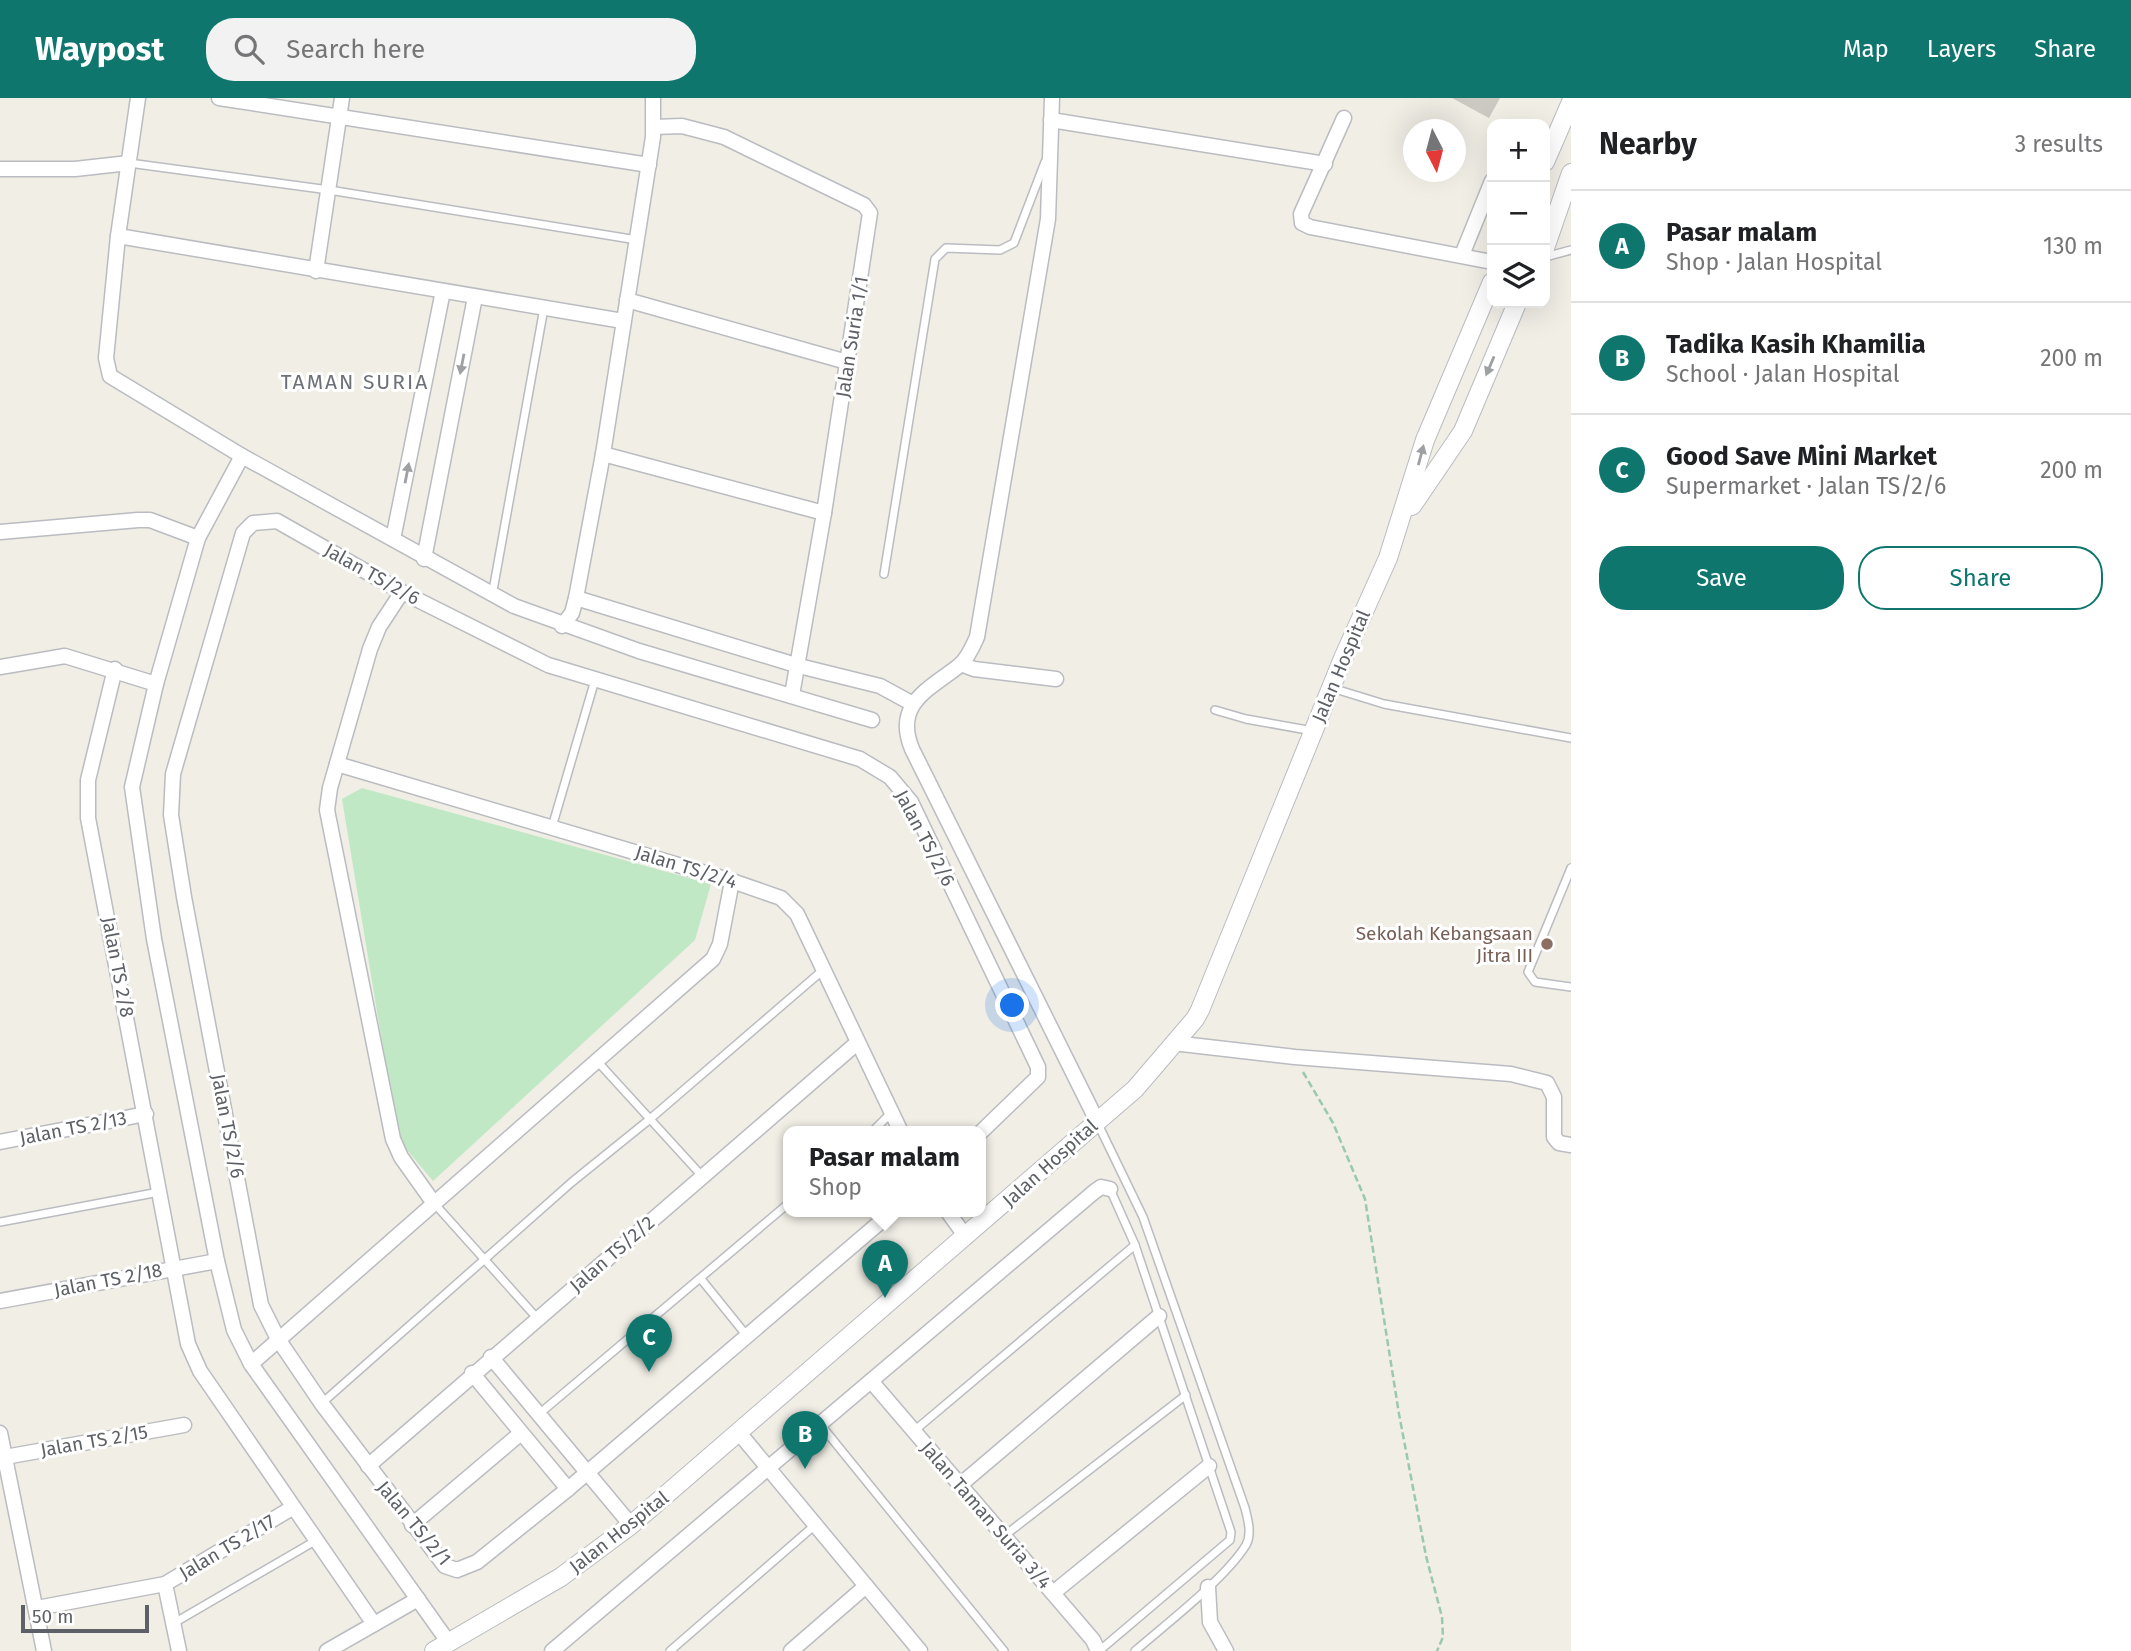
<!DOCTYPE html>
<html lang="en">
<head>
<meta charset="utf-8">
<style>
  body { margin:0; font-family:"Fira Sans",sans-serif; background:#f2f2f2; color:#202124 }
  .controls { position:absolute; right:21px; top:21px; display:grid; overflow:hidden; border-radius:14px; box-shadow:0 7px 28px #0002 }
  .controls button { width:63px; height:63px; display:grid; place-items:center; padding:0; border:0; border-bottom:2px solid #e0e0e0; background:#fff; color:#202124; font:35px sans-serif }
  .compass { position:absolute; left:1403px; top:21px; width:63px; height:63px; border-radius:50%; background:#fff; box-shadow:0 7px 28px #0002; rotate:174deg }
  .scale { position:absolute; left:21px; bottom:18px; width:128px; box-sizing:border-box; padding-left:7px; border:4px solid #5d6066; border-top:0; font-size:19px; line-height:24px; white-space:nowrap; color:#5d6066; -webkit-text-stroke:5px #fff; paint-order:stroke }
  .you { position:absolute; left:1013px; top:908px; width:24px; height:24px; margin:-18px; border:5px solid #fff; border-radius:50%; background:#1a73e8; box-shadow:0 0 0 10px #1a73e833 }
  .badge { display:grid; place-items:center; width:46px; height:46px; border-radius:50%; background:#0f766e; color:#fff; font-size:23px; font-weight:700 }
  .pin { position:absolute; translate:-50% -58px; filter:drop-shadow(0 2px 4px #0008) }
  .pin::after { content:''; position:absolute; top:37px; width:24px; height:21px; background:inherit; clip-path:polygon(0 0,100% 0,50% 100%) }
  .popup { position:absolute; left:783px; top:1028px; width:203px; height:91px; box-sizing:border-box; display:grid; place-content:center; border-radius:14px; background:#fff; filter:drop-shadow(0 2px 5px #0005); font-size:23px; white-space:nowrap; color:#757577 }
  .popup b { font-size:26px; color:#202124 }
  .popup::after { content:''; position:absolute; left:50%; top:100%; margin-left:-14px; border:14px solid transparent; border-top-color:#fff }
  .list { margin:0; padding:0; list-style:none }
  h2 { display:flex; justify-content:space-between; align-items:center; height:91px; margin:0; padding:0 28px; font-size:30px }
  h2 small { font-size:23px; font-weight:400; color:#757577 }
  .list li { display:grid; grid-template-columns:46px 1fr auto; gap:21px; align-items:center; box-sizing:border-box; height:112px; padding:0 28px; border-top:2px solid #e0e0e0 }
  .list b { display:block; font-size:26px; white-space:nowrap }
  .list p { margin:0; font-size:23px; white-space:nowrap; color:#757577 }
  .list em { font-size:23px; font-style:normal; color:#757577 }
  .actions { display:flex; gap:14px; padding:21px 28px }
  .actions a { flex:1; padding:16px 0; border:2px solid #0f766e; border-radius:28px; text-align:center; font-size:24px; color:#0f766e }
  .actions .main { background:#0f766e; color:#fff }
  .icon { flex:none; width:38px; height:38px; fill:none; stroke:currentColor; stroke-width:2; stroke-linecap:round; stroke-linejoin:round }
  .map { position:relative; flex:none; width:1571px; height:1553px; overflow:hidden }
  header { display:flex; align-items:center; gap:42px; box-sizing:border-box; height:98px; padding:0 35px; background:#0f766e; color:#fff }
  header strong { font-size:33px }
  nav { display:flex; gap:38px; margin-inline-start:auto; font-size:24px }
  .search { width:490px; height:63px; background:#f2f2f2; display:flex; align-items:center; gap:18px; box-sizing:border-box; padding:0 24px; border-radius:28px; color:#757577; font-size:26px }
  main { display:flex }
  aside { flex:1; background:#fff }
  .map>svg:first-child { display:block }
  .green { fill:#c1e8c5 }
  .building { fill:#cbc9c1 }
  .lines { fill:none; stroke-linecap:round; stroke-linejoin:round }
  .service-casing { stroke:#babcc1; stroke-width:10 }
  .minor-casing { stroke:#babcc1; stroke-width:17 }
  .tertiary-casing { stroke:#babcc1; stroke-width:20 }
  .path { stroke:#9ac9ad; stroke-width:2.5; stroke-dasharray:7 3.5; stroke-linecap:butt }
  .service { stroke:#fff; stroke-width:7 }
  .minor { stroke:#fff; stroke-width:14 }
  .tertiary { stroke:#fff; stroke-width:18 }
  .oneway { fill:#9ea0a3 }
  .education-dot { fill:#8d6e63; stroke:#fff; stroke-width:2.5 }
  .labels { text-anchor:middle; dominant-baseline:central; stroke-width:6; stroke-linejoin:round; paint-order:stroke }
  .street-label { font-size:19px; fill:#5d6066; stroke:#fff }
  .education-label { font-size:19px; fill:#785e54; stroke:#fff; text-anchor:end }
  .neighbourhood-label { font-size:21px; letter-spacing:2px; fill:#6e7278; stroke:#fff }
</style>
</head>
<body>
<header>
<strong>Waypost</strong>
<div class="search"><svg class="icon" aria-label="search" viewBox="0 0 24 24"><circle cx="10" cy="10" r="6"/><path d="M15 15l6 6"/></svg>Search here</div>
<nav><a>Map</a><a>Layers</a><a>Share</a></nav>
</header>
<main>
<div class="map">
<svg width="1571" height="1553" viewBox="0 0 1571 1553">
  <rect width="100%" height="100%" fill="#f0eee5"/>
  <polygon class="green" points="362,690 711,786 695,842 433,1083 398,1041 342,701"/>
  <polygon class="building" points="1452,0 1500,0 1489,20"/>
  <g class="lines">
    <defs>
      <g id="service">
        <polyline points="129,65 329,92 637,142"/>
        <polyline points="1545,159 1571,152"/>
        <polyline points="884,476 935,161 946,150 1000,152 1014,145 1045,64"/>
        <polyline points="492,498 544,210"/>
        <polyline points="1332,590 1384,606 1571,640"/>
        <polyline points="1215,612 1246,621 1313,633"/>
        <polyline points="552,729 595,582"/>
        <polyline points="1571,770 1528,874 1535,884 1571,889"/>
        <polyline points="597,963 702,1078"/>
        <path d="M1097 1024 1143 1119 1245 1410C1248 1422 1252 1436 1246 1447 1226 1480 1166 1526 1135 1553"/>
        <polyline points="872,1034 891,1015"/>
        <polyline points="433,1104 537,1220"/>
        <polyline points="0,1124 159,1094"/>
        <polyline points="701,1181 747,1238"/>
        <polyline points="322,1305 572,1084 650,1021 822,873"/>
        <polyline points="539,1316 789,1105"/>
        <polyline points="820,1326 1004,1553"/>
        <polyline points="914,1333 1135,1147"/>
        <polyline points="1004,1438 1186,1297"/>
        <polyline points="174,1525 315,1443"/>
        <polyline points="670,1553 815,1427"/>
        <polyline points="1099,1553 1230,1442 1231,1434 1135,1147 1110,1091"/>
      </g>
      <g id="minor">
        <polyline points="138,0 118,138 106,260 110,278 242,358 514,508 639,553 872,622"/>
        <polyline points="219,0 649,67"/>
        <path d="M1052 0 1048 121 977 539C973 548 968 560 960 567 930 591 893 605 912 651L1097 1023"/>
        <polyline points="1344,20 1301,116 1302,125 1310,129 1492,164"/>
        <polyline points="1051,22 1325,66"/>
        <polyline points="654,29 682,28 724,39 864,107 870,115 824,415 792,597"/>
        <polyline points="0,71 75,71 129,65"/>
        <polyline points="118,138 623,223"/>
        <polyline points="1462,157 1492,83"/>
        <polyline points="316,173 342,0"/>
        <polyline points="627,202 847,264"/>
        <polyline points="603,356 824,415"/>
        <polyline points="242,358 198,440 156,586 132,689 154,841 217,1163 234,1232 251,1266 449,1545"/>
        <polyline points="0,434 138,422 150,422 198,440"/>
        <polyline points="393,441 443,193"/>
        <polyline points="424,461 475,199"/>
        <polyline points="402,494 379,529 370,551 330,690 327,712 393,1041 401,1059 433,1104"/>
        <polyline points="576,500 799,568 880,588 913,606"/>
        <polyline points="562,528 572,515 576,500 603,356 653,39 653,0"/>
        <polyline points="961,566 974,571 1056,581"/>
        <polyline points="0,569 65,558 156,586"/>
        <polyline points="115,571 88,682 88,720 188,1246 200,1273 374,1526"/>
        <polyline points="337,666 732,783 781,800 797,816 901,1034"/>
        <polyline points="1173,945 1295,959 1511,976 1547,985 1554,999 1554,1039 1559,1045 1571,1047"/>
        <polyline points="0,1044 146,1016"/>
        <polyline points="892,1114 568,1391 477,1464 457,1472 445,1468 322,1306 278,1241 261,1207 184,799 171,717 173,676 243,435 253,425 277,423 402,494 548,567 860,661 890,679 911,704 1038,969 1038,979 981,1034"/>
        <polyline points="948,1114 966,1139"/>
        <polyline points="0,1203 217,1163"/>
        <polyline points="491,1259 631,1427"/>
        <polyline points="251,1266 713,861 720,846 732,783"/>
        <polyline points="472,1275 568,1391"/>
        <polyline points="871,1283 1093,1542 1098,1553"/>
        <polyline points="0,1335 44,1553"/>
        <polyline points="740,1336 920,1553"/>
        <polyline points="5,1359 184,1327"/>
        <polyline points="368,1368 857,945"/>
        <polyline points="960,1387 1159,1218"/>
        <polyline points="412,1427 521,1335"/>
        <polyline points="165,1486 179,1553"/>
        <polyline points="1208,1489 1210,1524 1226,1553"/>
        <polyline points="1053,1495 1209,1368"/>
        <polyline points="37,1510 165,1486 292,1410"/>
        <polyline points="327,1553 418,1501"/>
        <polyline points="552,1553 1094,1094 1101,1089 1110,1091"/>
        <polyline points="791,1553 866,1488"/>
      </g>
      <g id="tertiary">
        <polyline points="1545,64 1571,4"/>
        <polyline points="1545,150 1571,75"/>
        <polyline points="1412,408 1463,333 1517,205"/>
        <polyline points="434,1553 561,1479 631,1427 1135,991 1195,921 1200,912 1344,558 1388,460 1425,342 1492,184"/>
      </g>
    </defs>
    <use href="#service" class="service-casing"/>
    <use href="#minor" class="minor-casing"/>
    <use href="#tertiary" class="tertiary-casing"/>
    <polyline class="path" points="1303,974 1333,1025 1365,1101 1399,1316 1426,1458 1442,1519 1443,1539 1437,1553"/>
    <use href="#service" class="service"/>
    <use href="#minor" class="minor"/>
    <use href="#tertiary" class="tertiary"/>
  </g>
  <defs><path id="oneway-solid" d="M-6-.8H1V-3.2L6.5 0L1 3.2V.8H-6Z" transform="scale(1.75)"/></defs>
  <g class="oneway">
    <use href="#oneway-solid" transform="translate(462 266) rotate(101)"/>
    <use href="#oneway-solid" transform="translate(1490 268) rotate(113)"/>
    <use href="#oneway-solid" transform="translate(1421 357) rotate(-75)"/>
    <use href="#oneway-solid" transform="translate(407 375) rotate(-79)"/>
  </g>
  <circle class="education-dot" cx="1547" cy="846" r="7"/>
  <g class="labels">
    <g class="street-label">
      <text transform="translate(852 239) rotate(-81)">Jalan Suria 1/1</text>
      <text transform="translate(372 476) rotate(29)">Jalan TS/2/6</text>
      <text transform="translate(1341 568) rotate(-67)">Jalan Hospital</text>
      <text transform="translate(925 740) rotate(62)">Jalan TS/2/6</text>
      <text transform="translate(686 769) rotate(17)">Jalan TS/2/4</text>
      <text transform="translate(118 869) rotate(79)">Jalan TS 2/8</text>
      <text transform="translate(228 1028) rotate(79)">Jalan TS/2/6</text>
      <text transform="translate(73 1030) rotate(-11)">Jalan TS 2/13</text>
      <text transform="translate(1050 1065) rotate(-42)">Jalan Hospital</text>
      <text transform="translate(612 1156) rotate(-41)">Jalan TS/2/2</text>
      <text transform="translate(108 1182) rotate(-11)">Jalan TS 2/18</text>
      <text transform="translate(94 1343) rotate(-10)">Jalan TS 2/15</text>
      <text transform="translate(986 1417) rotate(49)">Jalan Taman Suria 3/4</text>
      <text transform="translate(414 1425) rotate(50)">Jalan TS/2/1</text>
      <text transform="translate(619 1434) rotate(-38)">Jalan Hospital</text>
      <text transform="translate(227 1449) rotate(-31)">Jalan TS 2/17</text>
    </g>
    <g class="education-label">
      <text x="1533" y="835">Sekolah Kebangsaan<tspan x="1533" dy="22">Jitra III</tspan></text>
    </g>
    <g class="neighbourhood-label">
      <text x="355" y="284">TAMAN SURIA</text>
    </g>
  </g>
</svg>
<div class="controls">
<button>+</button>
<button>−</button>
<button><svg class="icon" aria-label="layers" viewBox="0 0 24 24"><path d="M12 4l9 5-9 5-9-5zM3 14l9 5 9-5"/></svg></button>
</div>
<svg class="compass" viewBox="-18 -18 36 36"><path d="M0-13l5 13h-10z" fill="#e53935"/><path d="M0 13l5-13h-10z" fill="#757577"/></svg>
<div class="scale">50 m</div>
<div class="you"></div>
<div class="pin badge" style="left:885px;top:1200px">A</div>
<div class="popup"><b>Pasar malam</b>Shop</div>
<div class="pin badge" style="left:805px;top:1371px">B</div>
<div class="pin badge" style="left:649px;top:1274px">C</div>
</div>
<aside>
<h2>Nearby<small>3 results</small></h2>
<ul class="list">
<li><span class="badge">A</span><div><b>Pasar malam</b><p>Shop · Jalan Hospital</p></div><em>130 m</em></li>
<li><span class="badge">B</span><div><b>Tadika Kasih Khamilia</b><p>School · Jalan Hospital</p></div><em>200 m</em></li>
<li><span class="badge">C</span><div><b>Good Save Mini Market</b><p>Supermarket · Jalan TS/2/6</p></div><em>200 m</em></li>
</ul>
<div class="actions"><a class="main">Save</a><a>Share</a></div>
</aside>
</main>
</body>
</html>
